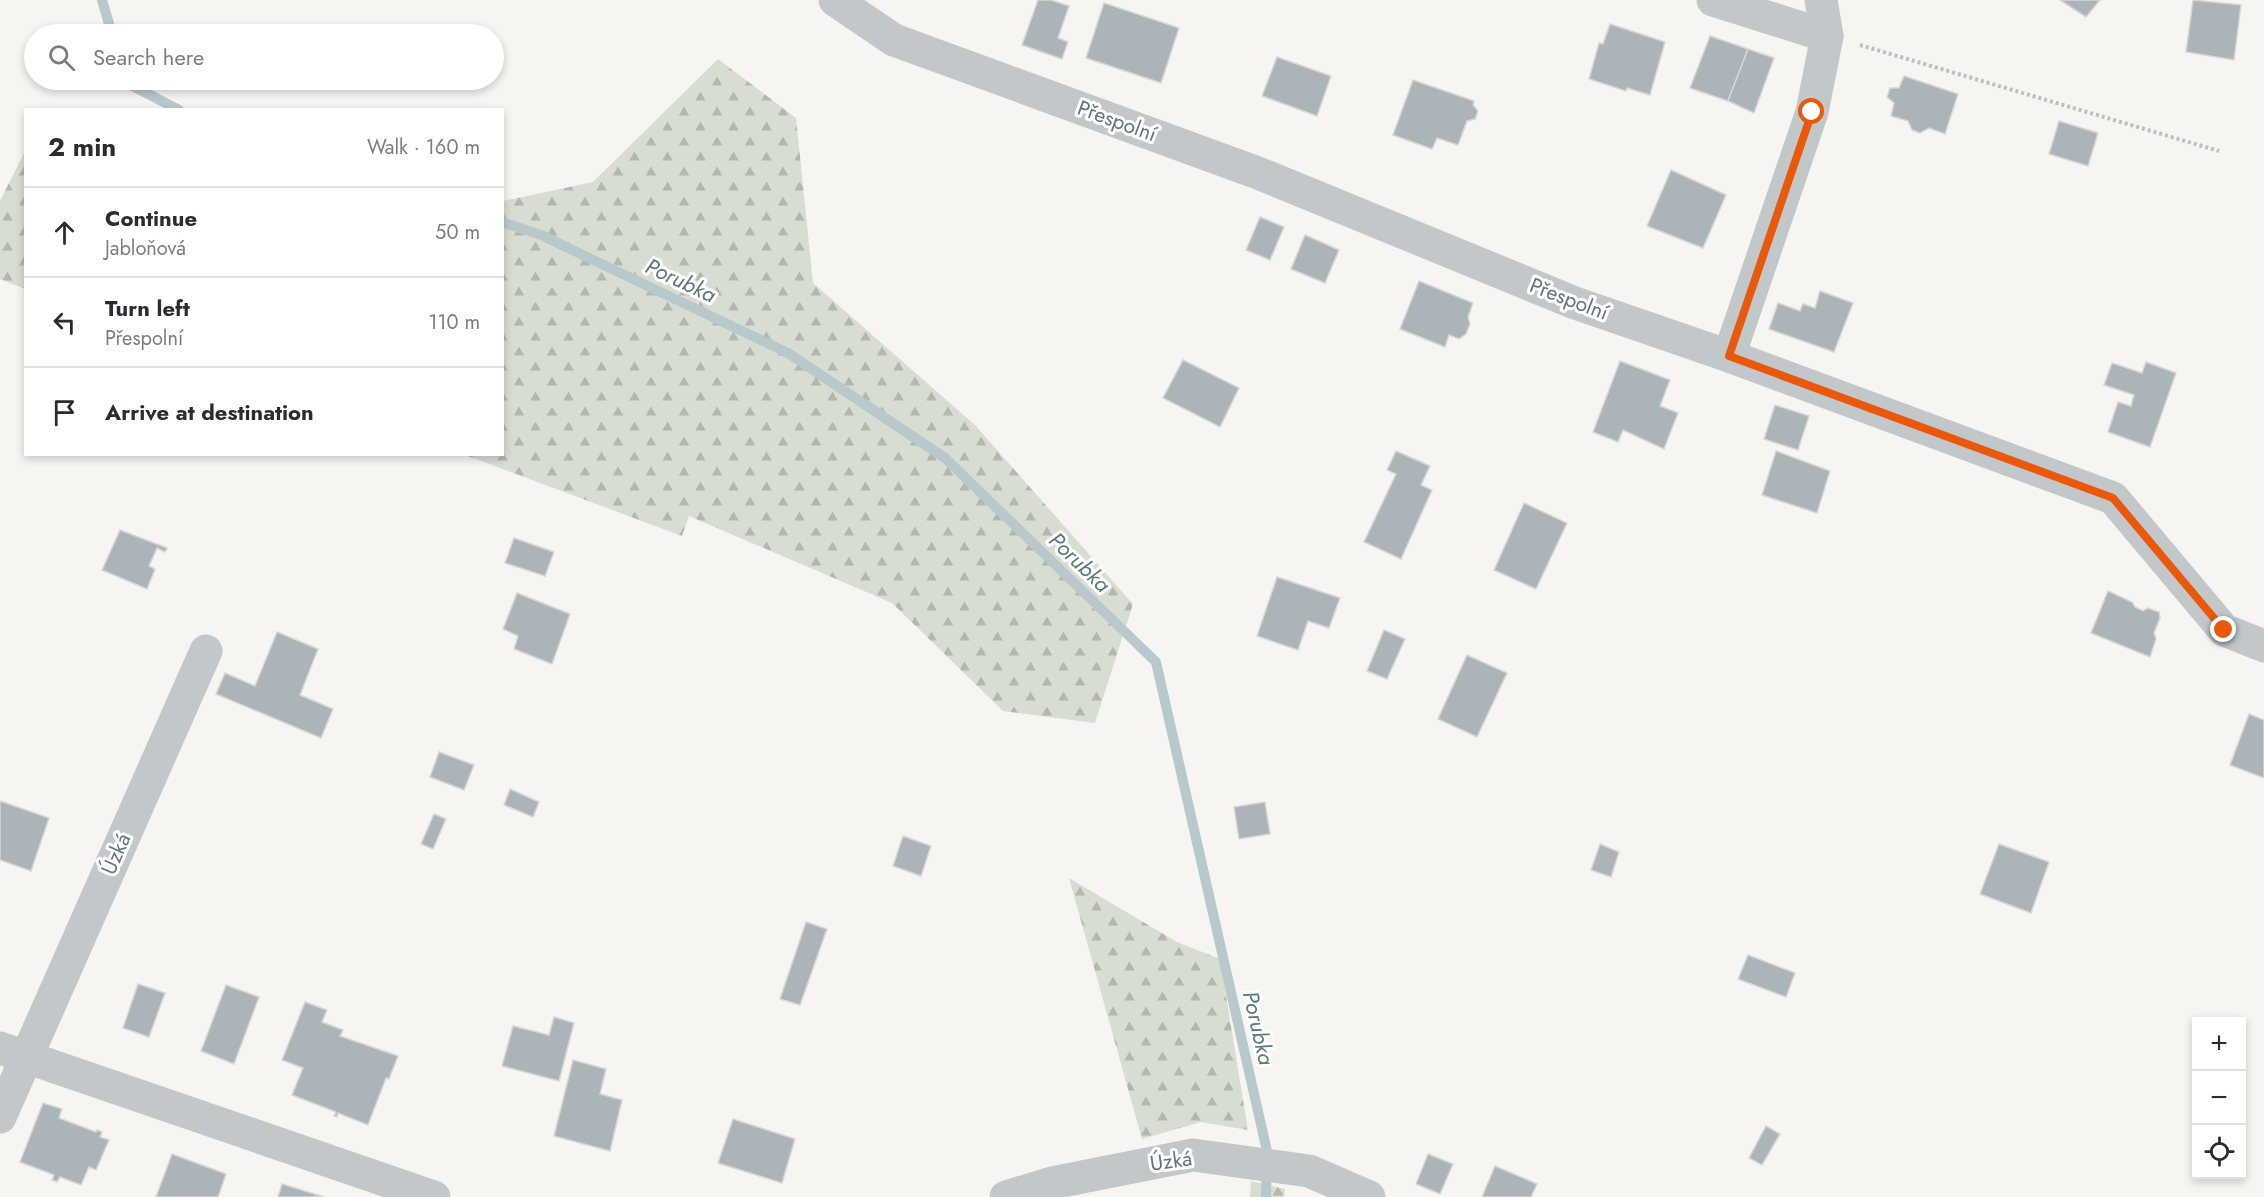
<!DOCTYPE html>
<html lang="en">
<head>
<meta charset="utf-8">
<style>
  body { margin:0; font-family:Jost,sans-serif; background:#f7f7f7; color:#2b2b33 }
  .controls { position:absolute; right:18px; bottom:18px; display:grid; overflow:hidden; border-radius:0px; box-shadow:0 3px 9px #0003 }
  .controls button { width:54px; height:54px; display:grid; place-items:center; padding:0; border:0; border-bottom:2px solid #e1e1e2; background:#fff; color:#2b2b33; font:30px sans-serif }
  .stop { position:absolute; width:18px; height:18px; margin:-14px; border:4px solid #ea580c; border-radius:50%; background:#fff }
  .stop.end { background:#ea580c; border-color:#fff; box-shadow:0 2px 6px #0008 }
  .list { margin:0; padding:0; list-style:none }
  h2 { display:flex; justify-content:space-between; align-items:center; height:78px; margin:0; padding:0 24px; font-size:26px }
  h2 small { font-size:20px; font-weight:400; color:#7c7c81 }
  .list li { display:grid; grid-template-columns:39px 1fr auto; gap:18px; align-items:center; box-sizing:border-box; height:90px; padding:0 24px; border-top:2px solid #e1e1e2 }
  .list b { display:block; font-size:22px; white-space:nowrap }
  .list p { margin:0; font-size:20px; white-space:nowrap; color:#7c7c81 }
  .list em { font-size:20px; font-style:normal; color:#7c7c81 }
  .icon { flex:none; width:33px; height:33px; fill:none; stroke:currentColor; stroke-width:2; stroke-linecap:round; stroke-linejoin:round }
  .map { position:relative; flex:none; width:2264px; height:1197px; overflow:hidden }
  .search { position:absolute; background:#fff; box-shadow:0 3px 9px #0003; left:24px; top:24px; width:480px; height:66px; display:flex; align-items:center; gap:15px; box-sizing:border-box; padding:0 21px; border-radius:33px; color:#7c7c81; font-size:22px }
  .panel { position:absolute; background:#fff; box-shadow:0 3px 9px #0003; left:24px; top:108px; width:480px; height:348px; border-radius:0px }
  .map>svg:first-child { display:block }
  .forest { fill:url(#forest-firs) }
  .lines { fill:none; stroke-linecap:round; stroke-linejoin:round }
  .stream { stroke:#b8c9cb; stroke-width:10 }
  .building { fill:#abb5b9; stroke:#d7d6d4; stroke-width:1.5 }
  .path { stroke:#bbbfc0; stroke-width:4; stroke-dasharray:3 3; stroke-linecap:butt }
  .minor { stroke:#c2c7ca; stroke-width:33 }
  .route { stroke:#ea580c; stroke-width:8 }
  .labels { text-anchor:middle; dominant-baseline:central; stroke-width:6; stroke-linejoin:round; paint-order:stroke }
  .street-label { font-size:21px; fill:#5e767f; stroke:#fff }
  .water-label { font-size:22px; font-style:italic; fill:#58787b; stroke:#fff }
</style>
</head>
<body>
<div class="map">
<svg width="2264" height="1197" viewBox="0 0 2264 1197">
  <defs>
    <pattern id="forest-firs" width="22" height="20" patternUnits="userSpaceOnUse" patternTransform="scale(1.5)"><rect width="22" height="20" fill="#d8ddd2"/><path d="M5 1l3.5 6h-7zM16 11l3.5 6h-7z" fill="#b2b8b0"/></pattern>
  </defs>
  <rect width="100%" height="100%" fill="#f6f5f1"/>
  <g class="forest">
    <polygon points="718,59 796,118 813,283 975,425 1133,604 1095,723 1003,711 892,603 689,516 682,536 465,455 502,454 503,201 593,182"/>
    <polygon points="25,151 26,289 25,289 0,279 0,201"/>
    <polygon points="1069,878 1177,942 1220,959 1248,1130 1201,1122 1142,1139"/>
    <polygon points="1251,1181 1285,1189 1284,1197 1250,1197"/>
  </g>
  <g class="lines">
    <g class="stream">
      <polyline points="102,0 112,34"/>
      <polyline points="126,80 127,83 179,110"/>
      <polyline points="502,222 541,235 788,353 945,458 1156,662 1267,1151 1266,1197"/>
    </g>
  </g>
  <g class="building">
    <polygon points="1038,0 1051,0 1069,6 1058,38 1068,42 1062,59 1022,45"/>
    <polygon points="2060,0 2100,0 2086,17"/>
    <polygon points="2193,0 2241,5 2234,60 2186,52"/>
    <polygon points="1104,3 1179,28 1161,83 1086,58"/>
    <polygon points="1610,24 1665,42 1650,95 1627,88 1626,91 1589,79 1599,43 1603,44"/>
    <polygon points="1710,36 1748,49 1728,101 1690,88"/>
    <polygon points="1748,49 1774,58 1754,113 1728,101"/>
    <polygon points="1277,57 1331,76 1317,116 1262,96"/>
    <polygon points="1904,76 1958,94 1945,134 1929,128 1920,133 1912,130 1908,121 1891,116 1894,103 1887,97 1890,88 1899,88"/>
    <polygon points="1413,80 1474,101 1473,105 1478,111 1475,119 1467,121 1458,145 1437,138 1432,149 1393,135"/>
    <polygon points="2059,121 2098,133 2088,166 2049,154"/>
    <polygon points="1671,170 1726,195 1703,248 1647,226"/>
    <polygon points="1260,217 1284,227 1270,260 1246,250"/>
    <polygon points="1305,235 1339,250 1325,283 1291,269"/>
    <polygon points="1419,281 1473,303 1468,317 1470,324 1466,334 1459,339 1449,335 1445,347 1400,329"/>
    <polygon points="1820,291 1853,303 1834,352 1769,329 1778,303 1800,311 1803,304 1815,308"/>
    <polygon points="1183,360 1239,388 1220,427 1163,398"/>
    <polygon points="1620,361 1670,380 1660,406 1678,413 1664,449 1623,430 1618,442 1593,432"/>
    <polygon points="2146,362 2176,373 2150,447 2108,432 2118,402 2131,406 2134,395 2104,385 2112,363 2142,373"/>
    <polygon points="1775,405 1809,416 1798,450 1764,439"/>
    <polygon points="1396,451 1430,466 1421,485 1432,490 1401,559 1364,542 1396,474 1387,470"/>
    <polygon points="1776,451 1830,471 1817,513 1762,495"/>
    <polygon points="1524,503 1567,523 1536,589 1494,570"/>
    <polygon points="120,530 167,548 165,552 157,548 149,566 155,569 147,589 102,570"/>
    <polygon points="514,538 554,552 545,576 505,563"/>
    <polygon points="1277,577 1340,598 1329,628 1308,621 1298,650 1257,636"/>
    <polygon points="2108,591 2132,602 2135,607 2143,611 2148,608 2159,612 2160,618 2154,633 2156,639 2150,657 2091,633"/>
    <polygon points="517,593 570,614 552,664 514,649 518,636 503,629"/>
    <polygon points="1384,630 1405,639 1387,679 1367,671"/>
    <polygon points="277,632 318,649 300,695 333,709 321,738 216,694 225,673 255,686"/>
    <polygon points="1467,655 1507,673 1477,737 1438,719"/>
    <polygon points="2249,714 2264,720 2264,778 2230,765"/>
    <polygon points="439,752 474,765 464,790 430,777"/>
    <polygon points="510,789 539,802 533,817 504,805"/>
    <polygon points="0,801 49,818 31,871 0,860"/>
    <polygon points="1265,802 1270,834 1239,839 1234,807"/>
    <polygon points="434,814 446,819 433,849 421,844"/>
    <polygon points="903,836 931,846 921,876 893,866"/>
    <polygon points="1600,844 1619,852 1611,877 1591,870"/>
    <polygon points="1999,844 2049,862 2031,913 1980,894"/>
    <polygon points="806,922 827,929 800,1005 780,999"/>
    <polygon points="1748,955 1795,973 1786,997 1738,979"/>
    <polygon points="138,984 165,993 149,1037 123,1028"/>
    <polygon points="226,985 259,997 234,1064 201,1051"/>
    <polygon points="305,1002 327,1010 322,1022 343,1030 340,1036 398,1056 389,1079 386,1078 368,1125 338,1113 337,1117 334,1116 336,1112 292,1095 303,1068 282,1060"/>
    <polygon points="554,1017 574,1023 559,1081 502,1066 513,1026 549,1035"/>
    <polygon points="573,1060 606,1069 600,1094 622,1100 610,1151 554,1136"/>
    <polygon points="43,1103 62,1109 59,1118 96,1132 97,1130 102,1132 100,1137 109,1140 96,1170 89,1167 81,1185 60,1177 57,1182 52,1180 54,1175 20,1162"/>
    <polygon points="733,1119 795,1139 782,1183 718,1163"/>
    <polygon points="1766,1126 1780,1134 1762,1165 1749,1158"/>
    <polygon points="172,1154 226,1174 218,1197 156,1197"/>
    <polygon points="1428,1154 1453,1164 1440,1194 1416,1184"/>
    <polygon points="1495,1166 1537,1184 1531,1197 1482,1197"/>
    <polygon points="282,1184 324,1197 278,1197"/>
  </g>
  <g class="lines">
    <polyline class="path" points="1860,45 2219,151"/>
    <g class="minor">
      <polyline points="835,0 894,40 1258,173 1575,303 1729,356 2113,498 2224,630 2264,646"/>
      <polyline points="1713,0 1827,36"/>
      <polyline points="1729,356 1812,112 1827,36 1821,0"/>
      <polyline points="0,1048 434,1197"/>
      <polyline points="0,1117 206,651"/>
      <polyline points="1006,1197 1052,1183 1193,1155 1309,1171 1369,1197"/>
    </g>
  </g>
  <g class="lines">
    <polyline class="route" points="1812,112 1729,356 2113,498 2224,630"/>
  </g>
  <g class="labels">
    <g class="street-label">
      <text transform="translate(1117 121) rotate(20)">Přespolní</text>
      <text transform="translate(1569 299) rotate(21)">Přespolní</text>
      <text transform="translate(116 854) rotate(-66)">Úzká</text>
      <text transform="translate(1171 1161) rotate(-8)">Úzká</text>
    </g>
    <g class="water-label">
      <text transform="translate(681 280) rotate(25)">Porubka</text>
      <text transform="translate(1080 562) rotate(44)">Porubka</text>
      <text transform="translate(1259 1028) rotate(77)">Porubka</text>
    </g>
  </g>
</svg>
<div class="controls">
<button>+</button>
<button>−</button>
<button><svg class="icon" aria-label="locate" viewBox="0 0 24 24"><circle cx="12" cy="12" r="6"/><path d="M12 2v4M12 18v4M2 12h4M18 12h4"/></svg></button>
</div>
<div class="stop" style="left:1812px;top:112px"></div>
<div class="stop end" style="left:2224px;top:630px"></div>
<div class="search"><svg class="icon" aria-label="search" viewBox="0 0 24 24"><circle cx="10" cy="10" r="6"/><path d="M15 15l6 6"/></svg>Search here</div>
<section class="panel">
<h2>2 min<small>Walk · 160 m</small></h2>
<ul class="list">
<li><svg class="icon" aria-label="ahead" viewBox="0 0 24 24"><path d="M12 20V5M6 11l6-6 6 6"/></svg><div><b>Continue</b><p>Jabloňová</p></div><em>50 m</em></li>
<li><svg class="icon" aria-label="left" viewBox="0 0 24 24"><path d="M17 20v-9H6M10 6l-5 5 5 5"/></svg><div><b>Turn left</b><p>Přespolní</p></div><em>110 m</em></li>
<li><svg class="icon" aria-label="arrive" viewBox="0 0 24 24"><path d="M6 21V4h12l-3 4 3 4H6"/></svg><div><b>Arrive at destination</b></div></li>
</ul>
</section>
</div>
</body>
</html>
